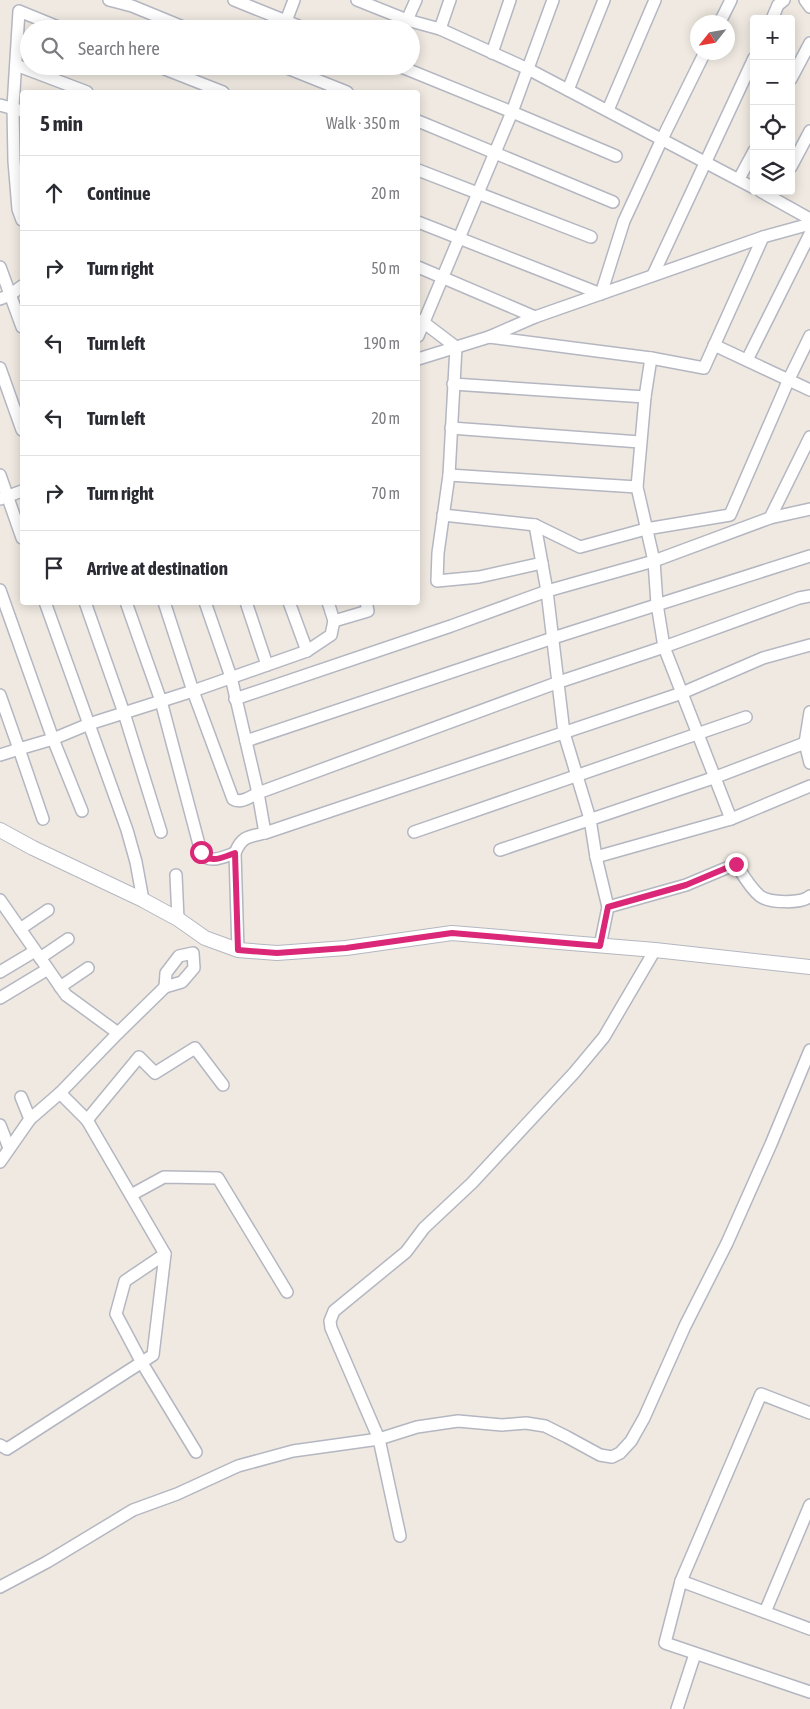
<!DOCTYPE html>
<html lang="en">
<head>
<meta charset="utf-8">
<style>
  body { margin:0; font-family:"Asap Condensed",sans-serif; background:#f2f2f3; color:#2b2b33 }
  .controls { position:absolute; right:15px; top:15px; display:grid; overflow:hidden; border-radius:5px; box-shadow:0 2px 12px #0003 }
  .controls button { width:45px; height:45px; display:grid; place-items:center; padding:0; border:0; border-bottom:1px solid #e1e1e2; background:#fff; color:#2b2b33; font:25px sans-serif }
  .compass { position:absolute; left:690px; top:15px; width:45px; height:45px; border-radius:50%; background:#fff; box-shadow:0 2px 12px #0003; rotate:239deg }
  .stop { position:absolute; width:15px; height:15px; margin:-11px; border:4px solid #db2777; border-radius:50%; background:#fff }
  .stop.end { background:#db2777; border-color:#fff; box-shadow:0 1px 5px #0008 }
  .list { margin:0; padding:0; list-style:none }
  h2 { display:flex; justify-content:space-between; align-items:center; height:65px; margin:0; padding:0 20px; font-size:21px }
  h2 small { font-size:16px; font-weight:400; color:#7c7c81 }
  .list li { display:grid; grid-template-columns:32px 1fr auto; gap:15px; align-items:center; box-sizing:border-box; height:75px; padding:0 20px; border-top:1px solid #e1e1e2 }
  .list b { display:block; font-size:19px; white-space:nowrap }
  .list em { font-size:16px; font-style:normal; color:#7c7c81 }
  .icon { flex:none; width:28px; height:28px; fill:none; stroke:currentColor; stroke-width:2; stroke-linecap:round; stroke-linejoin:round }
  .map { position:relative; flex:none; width:810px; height:1709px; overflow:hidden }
  .search { position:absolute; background:#fff; box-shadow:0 2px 12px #0003; left:20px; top:20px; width:400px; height:55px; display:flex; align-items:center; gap:12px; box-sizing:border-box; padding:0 18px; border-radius:28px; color:#7c7c81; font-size:19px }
  .panel { position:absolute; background:#fff; box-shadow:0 2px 12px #0003; left:20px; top:90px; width:400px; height:515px; border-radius:5px }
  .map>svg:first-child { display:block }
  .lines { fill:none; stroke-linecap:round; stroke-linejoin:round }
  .minor-casing { stroke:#b4b7c1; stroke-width:14 }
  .tertiary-casing { stroke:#b4b7c1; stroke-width:16 }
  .minor { stroke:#fff; stroke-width:11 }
  .tertiary { stroke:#fff; stroke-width:14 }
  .route { stroke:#db2777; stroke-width:6 }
</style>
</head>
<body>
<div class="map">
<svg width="810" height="1709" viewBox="0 0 810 1709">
  <rect width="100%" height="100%" fill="#efe9e1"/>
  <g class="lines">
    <defs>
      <g id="minor">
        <polyline points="109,0 132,6 188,29"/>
        <polyline points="234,0 306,29"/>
        <polyline points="357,0 407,20 440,29 528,69 754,188"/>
        <polyline points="805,0 810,7"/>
        <polyline points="772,19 778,5 784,0"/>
        <polyline points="407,20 416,0"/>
        <polyline points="286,21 294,0"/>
        <polyline points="720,22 731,0"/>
        <polyline points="440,29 450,0"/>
        <polyline points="492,53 510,0"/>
        <polyline points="16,65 87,92"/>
        <polyline points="157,66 223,92"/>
        <polyline points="282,66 347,92"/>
        <polyline points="399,66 512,112 616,156"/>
        <polyline points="791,79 810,43"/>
        <polyline points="568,90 604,0"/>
        <polyline points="0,105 22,111"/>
        <polyline points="608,110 655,0"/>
        <polyline points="418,121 613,202"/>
        <polyline points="791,167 810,131"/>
        <polyline points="418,170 591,237"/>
        <polyline points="739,179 754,151"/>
        <polyline points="760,191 810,219"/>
        <polyline points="22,220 18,209 14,161 13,107 19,11 63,29"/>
        <polyline points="418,222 601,294 624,221 662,139 705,52"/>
        <polyline points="0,267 22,327"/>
        <polyline points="418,267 535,317"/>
        <polyline points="653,275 754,58"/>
        <polyline points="0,299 10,295 22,286"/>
        <polyline points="418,320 423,322 456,347 449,475 438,553 437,581 479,577 542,563"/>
        <polyline points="418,336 512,112 553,0"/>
        <polyline points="489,337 651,358 704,368 763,237"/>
        <polyline points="714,345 810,390"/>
        <polyline points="651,358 645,397 637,487 654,561 657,604 664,647 731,819"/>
        <polyline points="418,359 489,337 535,317 763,237 810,224"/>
        <polyline points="747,360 810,234"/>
        <polyline points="0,368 22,430"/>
        <polyline points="453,384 645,397"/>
        <polyline points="451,428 640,442"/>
        <polyline points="0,475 22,538"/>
        <polyline points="449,475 637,487"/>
        <polyline points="0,499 22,491"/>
        <polyline points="443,515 535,525 580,547 646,529 730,515 789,379 810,336"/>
        <polyline points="770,518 810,437"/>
        <polyline points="535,525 547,591 564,733 590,819 596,857 608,907 600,946"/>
        <polyline points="0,590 53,739 82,811"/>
        <polyline points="45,602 127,830 136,862 143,900"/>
        <polyline points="85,602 124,713 161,832"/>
        <path d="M126 602 161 701 201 852C209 865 223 857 235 853"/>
        <path d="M164 602 193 691 233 799C241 804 250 797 258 793L559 682 664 647 799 598 810 596"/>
        <path d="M205 602 231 677 258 793 265 833C248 837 242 836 235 853L238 950"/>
        <polyline points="246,602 267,665"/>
        <polyline points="289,602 307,651"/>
        <polyline points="328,602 334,621"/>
        <polyline points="0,695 19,749 53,739 89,724 193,691 307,651 331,635 334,621 368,611 366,602"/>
        <polyline points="235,699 451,626 547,591 654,561 770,518 810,509"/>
        <polyline points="810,712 805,743 810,763"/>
        <polyline points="246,741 553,638 810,556"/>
        <polyline points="0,755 19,749 43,819"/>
        <polyline points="414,832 746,717"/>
        <polyline points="265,833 682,693 763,658 810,645"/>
        <polyline points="500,850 716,777 805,743"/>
        <polyline points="596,857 731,819 810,786"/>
        <polyline points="176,875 178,919"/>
        <polyline points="0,900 66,995 118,1033"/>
        <path d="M608 907 686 885 736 864C743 875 750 888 760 896 769 903 802 904 810 896"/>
        <polyline points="20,929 48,910"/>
        <polygon points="193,953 194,968 182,982 165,987 166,973 179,956"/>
        <polyline points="40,958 68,939"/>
        <polyline points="0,972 35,951"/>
        <polyline points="60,987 88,968"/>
        <polyline points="0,998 48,969"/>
        <polyline points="21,1097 30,1119"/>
        <polyline points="87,1120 139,1057 155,1073 195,1048 223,1085"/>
        <polyline points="0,1125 9,1148"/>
        <polyline points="0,1162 30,1119 60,1093 118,1033 165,987"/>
        <polyline points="131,1195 164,1177 218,1178 287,1292"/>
        <polyline points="165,1254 125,1281 116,1314 142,1363 196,1452"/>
        <polyline points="810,1413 761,1394 681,1581 665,1643 810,1692"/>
        <polyline points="0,1445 7,1449 153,1355 165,1254 87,1120 60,1093"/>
        <polyline points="400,1536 379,1439 331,1328 330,1321 334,1311 406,1252 424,1228 472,1183 574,1073 604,1037 655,950"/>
        <polyline points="681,1581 810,1629"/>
        <polyline points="0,1587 47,1562 133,1510 177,1494 238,1466 293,1451 379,1439 417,1427 458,1421 502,1425 526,1423 545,1426 567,1437 600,1455 612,1457 620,1453 631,1441 644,1418 685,1326 727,1243 771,1144 810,1050"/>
        <polyline points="765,1612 810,1505"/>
        <polyline points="677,1709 695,1654"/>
      </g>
      <polyline id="tertiary" points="0,830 33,848 143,900 178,919 205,938 238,950 277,953 346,948 452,933 655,950 810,967"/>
    </defs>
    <use href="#minor" class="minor-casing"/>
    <use href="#tertiary" class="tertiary-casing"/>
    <use href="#minor" class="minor"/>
    <use href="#tertiary" class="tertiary"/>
  </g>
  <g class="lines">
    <path class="route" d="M201 852C209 865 223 857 235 853L238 950 277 953 346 948 452 933 600 946 608 907 686 885 736 864"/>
  </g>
</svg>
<div class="controls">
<button>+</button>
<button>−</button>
<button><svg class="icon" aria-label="locate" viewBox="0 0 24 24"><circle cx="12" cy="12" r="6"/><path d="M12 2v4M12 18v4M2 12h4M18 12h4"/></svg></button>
<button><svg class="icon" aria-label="layers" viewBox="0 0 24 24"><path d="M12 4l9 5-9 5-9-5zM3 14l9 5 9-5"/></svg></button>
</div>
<svg class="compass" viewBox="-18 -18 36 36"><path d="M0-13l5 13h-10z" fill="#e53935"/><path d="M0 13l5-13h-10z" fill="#7c7c81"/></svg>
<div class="stop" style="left:201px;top:852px"></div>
<div class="stop end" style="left:736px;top:864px"></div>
<div class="search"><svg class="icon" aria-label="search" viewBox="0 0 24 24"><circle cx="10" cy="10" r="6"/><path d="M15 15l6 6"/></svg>Search here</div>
<section class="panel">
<h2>5 min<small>Walk · 350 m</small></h2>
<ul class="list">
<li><svg class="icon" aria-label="ahead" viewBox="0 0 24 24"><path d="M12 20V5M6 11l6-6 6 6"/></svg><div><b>Continue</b></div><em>20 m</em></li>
<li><svg class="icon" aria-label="right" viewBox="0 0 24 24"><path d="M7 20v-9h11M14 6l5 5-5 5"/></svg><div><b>Turn right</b></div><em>50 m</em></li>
<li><svg class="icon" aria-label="left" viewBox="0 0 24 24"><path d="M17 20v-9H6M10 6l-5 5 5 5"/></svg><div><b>Turn left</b></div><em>190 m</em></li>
<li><svg class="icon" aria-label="left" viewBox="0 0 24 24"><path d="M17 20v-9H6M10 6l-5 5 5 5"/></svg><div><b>Turn left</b></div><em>20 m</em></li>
<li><svg class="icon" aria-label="right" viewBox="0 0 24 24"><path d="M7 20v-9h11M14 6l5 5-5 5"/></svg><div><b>Turn right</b></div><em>70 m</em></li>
<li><svg class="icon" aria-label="arrive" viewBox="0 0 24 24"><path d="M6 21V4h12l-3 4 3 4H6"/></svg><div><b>Arrive at destination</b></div></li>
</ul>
</section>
</div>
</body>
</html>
